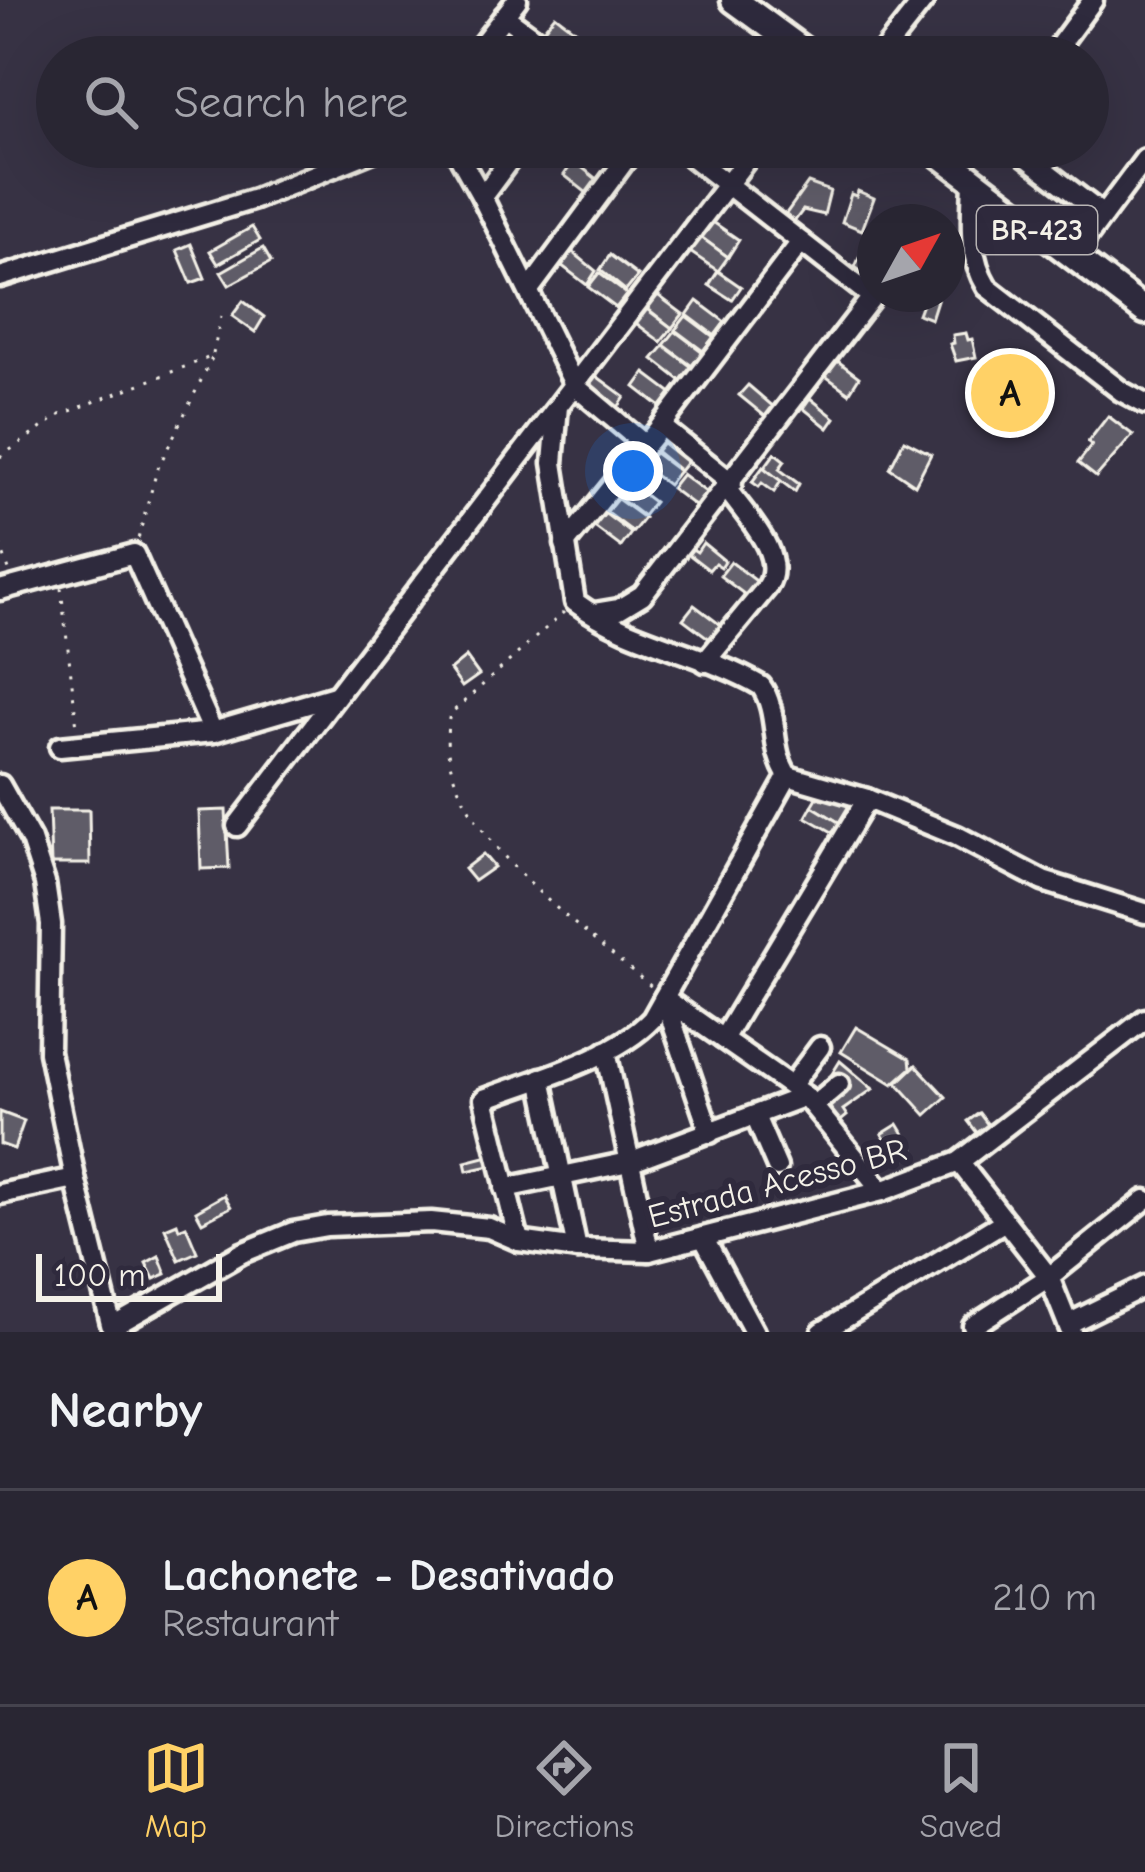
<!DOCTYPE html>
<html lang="en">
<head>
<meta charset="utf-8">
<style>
  body { margin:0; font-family:"Comic Neue",sans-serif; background:#35323f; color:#f1f3f6 }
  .compass { position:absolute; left:857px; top:204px; width:108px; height:108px; border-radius:50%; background:#292633; box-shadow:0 12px 48px #0002; rotate:50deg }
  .scale { position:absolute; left:36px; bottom:30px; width:186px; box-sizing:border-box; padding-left:12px; border:6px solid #f4f1e8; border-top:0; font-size:33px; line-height:42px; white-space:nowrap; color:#f4f1e8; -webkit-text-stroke:9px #2f2a3d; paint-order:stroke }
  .you { position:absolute; left:633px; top:471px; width:42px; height:42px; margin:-30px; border:9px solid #fff; border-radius:50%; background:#1a73e8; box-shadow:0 0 0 18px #1a73e833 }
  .badge { display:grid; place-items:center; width:78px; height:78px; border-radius:50%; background:#ffd166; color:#111; font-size:39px; font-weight:700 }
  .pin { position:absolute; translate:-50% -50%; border:6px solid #fff; box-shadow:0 3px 12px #0006 }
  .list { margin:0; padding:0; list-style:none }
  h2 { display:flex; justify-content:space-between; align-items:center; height:156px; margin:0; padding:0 48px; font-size:51px }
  h2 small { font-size:39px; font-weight:400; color:#a5a5ac }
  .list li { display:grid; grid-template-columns:78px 1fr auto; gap:36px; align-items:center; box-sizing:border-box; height:216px; padding:0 48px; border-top:3px solid #45434e }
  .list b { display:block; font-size:45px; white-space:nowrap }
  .list p { margin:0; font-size:39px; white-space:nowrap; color:#a5a5ac }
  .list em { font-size:39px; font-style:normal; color:#a5a5ac }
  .icon { flex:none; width:66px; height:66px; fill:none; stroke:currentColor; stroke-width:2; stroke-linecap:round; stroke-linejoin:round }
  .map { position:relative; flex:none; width:1145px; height:1332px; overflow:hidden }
  .search { position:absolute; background:#292633; box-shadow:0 12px 48px #0002; left:36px; right:36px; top:36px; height:132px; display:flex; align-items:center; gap:30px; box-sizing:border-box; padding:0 42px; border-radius:66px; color:#a5a5ac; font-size:45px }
  .sheet { height:372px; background:#292633 }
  nav { display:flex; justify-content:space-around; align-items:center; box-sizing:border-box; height:168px; border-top:3px solid #45434e; background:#292633; font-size:33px; color:#a5a5ac }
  nav a { display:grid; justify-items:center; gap:6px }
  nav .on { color:#ffd166 }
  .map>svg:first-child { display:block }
  .building { fill:#5f5c67; stroke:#f4f1e8; stroke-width:3 }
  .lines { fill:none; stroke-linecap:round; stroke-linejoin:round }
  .minor-casing { stroke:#f4f1e8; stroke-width:27 }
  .major-casing { stroke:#f4f1e8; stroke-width:33 }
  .path { stroke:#f4f1e8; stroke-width:3; stroke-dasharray:3 9; stroke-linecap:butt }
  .minor { stroke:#2f2a3d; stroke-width:18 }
  .major { stroke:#2f2a3d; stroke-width:24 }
  .labels { text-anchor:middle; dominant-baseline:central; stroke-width:12; stroke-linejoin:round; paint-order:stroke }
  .shield { fill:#2f2a3d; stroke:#b9b5b5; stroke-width:3 }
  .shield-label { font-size:30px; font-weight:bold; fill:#f4f1e8 }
  .street-label { font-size:33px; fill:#f4f1e8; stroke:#2f2a3d }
</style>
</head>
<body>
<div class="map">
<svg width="1145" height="1332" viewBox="0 0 1145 1332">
  <rect width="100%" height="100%" fill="#373244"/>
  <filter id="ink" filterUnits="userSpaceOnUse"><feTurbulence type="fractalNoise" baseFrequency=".00833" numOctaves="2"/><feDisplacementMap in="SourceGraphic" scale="24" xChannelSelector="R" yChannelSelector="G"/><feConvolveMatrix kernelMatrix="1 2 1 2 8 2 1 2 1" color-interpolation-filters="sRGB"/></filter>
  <g filter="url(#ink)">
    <g class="building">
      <polygon points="555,15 580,34 567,51 542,31"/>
      <polygon points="574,161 599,181 588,194 564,175"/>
      <polygon points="808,183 830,191 824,215 803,210 794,222 785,215"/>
      <polygon points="858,191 874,198 862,230 842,222 851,194 856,196"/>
      <polygon points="877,217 886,222 875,222 875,282 855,267"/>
      <polygon points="710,220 739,240 728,257 698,235"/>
      <polygon points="252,227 260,240 218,264 210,251"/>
      <polygon points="698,235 728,257 718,271 687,250"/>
      <polygon points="191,244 205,278 191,283 177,250"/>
      <polygon points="263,248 271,262 229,285 221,272"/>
      <polygon points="568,248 596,271 587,285 557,262"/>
      <polygon points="610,255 638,276 626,291 600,270"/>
      <polygon points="718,271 741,287 732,300 709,285"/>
      <polygon points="599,273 627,294 616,308 588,287"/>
      <polygon points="655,293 683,314 672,328 644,306"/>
      <polygon points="925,295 937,300 931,319 918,314"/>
      <polygon points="243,301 264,317 255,332 232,316"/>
      <polygon points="697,301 725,322 715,336 687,315"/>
      <polygon points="644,307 672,328 661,342 633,321"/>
      <polygon points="686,316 714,337 703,351 675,330"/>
      <polygon points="675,331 703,352 692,366 664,345"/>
      <polygon points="966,333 968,340 972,339 976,357 956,361 950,344 954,343 953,335"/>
      <polygon points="664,346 692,367 681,381 653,359"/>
      <polygon points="835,359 859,377 849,393 824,375"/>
      <polygon points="992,371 1036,403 1027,415 983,383"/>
      <polygon points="645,373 673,394 662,408 635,387"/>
      <polygon points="595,375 625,397 617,409 586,386"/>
      <polygon points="748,385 775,408 767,418 739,395"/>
      <polygon points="810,398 835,418 828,428 803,408"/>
      <polygon points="1108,416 1133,435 1096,477 1078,463 1092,445 1088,442"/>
      <polygon points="663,436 691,457 680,471 653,449"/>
      <polygon points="904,440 931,454 915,485 890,468"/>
      <polygon points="651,450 679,471 668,485 640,464"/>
      <polygon points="775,453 785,461 779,469 799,484 795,492 764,468"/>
      <polygon points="763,467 781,481 774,492 762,483 759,487 752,482"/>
      <polygon points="682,474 710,495 699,509 671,488"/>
      <polygon points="626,481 654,502 643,516 615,495"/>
      <polygon points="615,497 644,518 633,532 605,511"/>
      <polygon points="603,512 631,533 621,547 593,526"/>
      <polygon points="703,543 725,561 721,567 715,563 709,570 687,553 691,548 697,552"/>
      <polygon points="731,562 759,583 748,597 720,576"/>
      <polygon points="694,605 722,626 711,640 683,619"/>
      <polygon points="466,657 479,675 462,687 450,670"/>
      <polygon points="821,791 853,802 840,823 812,806"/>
      <polygon points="812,806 840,823 834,833 806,817"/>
      <polygon points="49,810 89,810 90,864 51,864"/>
      <polygon points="226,810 229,868 201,869 199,811"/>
      <polygon points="483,854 494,867 474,881 464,869"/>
      <polygon points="856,1027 910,1059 911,1068 893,1084 841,1052"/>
      <polygon points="840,1061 873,1089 843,1110 847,1116 836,1125 819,1105 844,1085 832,1074"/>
      <polygon points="916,1065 946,1097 926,1115 897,1083"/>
      <polygon points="0,1112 24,1121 14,1149 0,1144"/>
      <polygon points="979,1113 992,1130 981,1138 968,1121"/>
      <polygon points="898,1124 915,1152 899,1162 882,1134"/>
      <polygon points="488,1156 490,1166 467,1171 465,1162"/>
      <polygon points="224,1195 231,1207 202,1222 196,1211"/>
      <polygon points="177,1223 179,1229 186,1226 197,1252 179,1260 165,1228"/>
      <polygon points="159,1256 166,1274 154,1279 146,1263"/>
    </g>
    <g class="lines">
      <defs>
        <g id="minor">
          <polyline points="504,16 560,57"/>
          <polyline points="472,57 517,0"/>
          <polyline points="879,57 924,0"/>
          <polyline points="1051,57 1093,0"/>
          <polyline points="454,147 482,197"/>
          <polyline points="519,147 482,197 575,386 645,445"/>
          <polyline points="1014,147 1103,215"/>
          <path d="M973 181C972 218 967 255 987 287L1121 391 1145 404"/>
          <polyline points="1072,257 1145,159"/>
          <polyline points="0,277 255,199 383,147"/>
          <polyline points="529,290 635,147"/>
          <polyline points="661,426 732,483"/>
          <polyline points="565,544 661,426 801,242"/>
          <polyline points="0,590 134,554 213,732"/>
          <polyline points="595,613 619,609 642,595 872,297 679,147"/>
          <path d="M705 662 767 587C788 556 744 514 727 489"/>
          <polyline points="60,747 213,732 335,696"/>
          <polyline points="788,776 867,799 957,836 1043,881 1145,913"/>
          <polyline points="0,785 31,840 45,883 51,924 49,1052 75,1178 113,1332"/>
          <polyline points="237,826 555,410"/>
          <polyline points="664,998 805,1096 882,1191"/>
          <polyline points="664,998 710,1133"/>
          <polyline points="723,1039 867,799"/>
          <polyline points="606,1051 649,1251"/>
          <polyline points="541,1078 577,1249"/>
          <polyline points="791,1086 820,1047"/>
          <polyline points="813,1106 839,1084"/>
          <polyline points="755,1116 777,1167"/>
          <polyline points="959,1162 1049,1277 1071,1332"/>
          <polyline points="505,1188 629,1162 805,1096"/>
          <polyline points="0,1194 75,1178"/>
          <polyline points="703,1237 754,1332"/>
          <path d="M519 1241 484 1099C534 1080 614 1059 652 1019L788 776C769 749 780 713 761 686 703 652 630 643 575 602L553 463 558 406 756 147"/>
          <polyline points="1068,1324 1145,1286"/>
          <polyline points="114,1326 242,1253 293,1232 327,1226 431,1222 489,1228 519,1241 577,1249 649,1251 882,1191 959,1162 1145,1019"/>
          <polyline points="973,1326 1049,1277 1145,1200"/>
          <polyline points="822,1332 1005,1221"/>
        </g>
        <g id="major">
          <polyline points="734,0 812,57"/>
          <polyline points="930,147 1145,311"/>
        </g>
      </defs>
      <use href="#minor" class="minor-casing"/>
      <use href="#major" class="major-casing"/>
      <g class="path">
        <polyline points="213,354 223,307"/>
        <polyline points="0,457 60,415 213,356 157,470 138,539"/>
        <polyline points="0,544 10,573"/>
        <polyline points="61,588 77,727"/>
        <path d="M564 612 450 714C424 821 583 928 654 989"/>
      </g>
      <use href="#minor" class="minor"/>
      <use href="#major" class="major"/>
    </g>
  </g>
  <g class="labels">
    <rect class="shield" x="977" y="206" width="120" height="48" rx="9"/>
    <g class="shield-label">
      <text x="1037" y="230">BR-423</text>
    </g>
    <g class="street-label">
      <text transform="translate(777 1183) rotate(-15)">Estrada Acesso BR</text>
    </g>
  </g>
</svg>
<svg class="compass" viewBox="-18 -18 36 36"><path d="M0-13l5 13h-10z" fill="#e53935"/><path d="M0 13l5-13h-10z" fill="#a5a5ac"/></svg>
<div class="scale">100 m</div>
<div class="you"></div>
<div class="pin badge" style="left:1010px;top:393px">A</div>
<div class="search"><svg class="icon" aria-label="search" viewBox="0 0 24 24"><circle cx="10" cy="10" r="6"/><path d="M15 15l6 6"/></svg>Search here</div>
</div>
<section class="sheet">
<h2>Nearby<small></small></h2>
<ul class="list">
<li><span class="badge">A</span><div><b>Lachonete - Desativado</b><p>Restaurant</p></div><em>210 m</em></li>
</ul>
</section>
<nav>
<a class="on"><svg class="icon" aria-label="map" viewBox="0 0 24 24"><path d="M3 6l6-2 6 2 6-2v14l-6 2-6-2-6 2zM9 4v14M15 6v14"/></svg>Map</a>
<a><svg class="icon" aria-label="directions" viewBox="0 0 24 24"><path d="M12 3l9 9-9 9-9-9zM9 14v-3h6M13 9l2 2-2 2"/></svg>Directions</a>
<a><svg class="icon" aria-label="saved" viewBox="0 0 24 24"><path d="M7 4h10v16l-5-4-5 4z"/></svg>Saved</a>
</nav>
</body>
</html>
